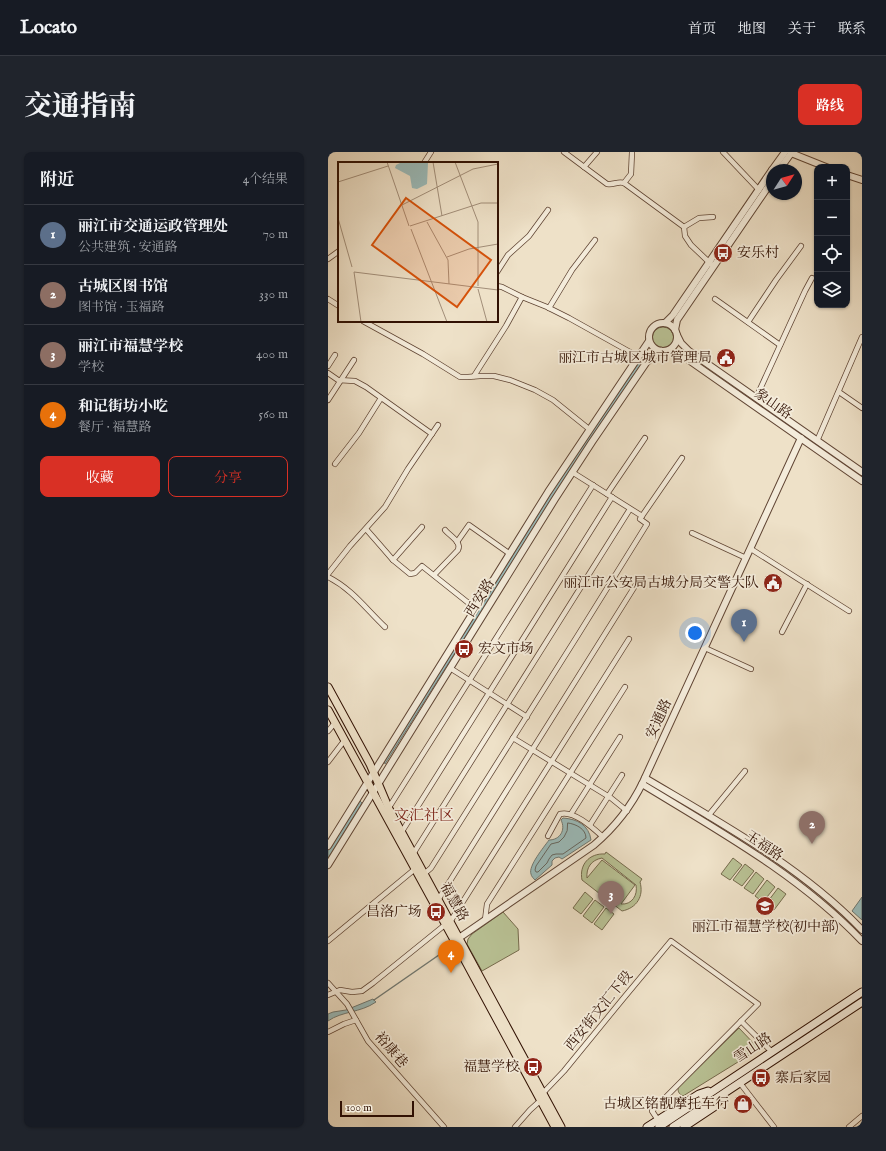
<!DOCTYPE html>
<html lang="zh">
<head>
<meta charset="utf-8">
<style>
  body { margin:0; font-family:"IM FELL English","Noto Serif SC",serif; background:#20242c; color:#f1f3f6 }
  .controls { position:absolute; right:12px; top:12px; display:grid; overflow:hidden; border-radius:8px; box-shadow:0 1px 3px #0004 }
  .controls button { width:36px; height:36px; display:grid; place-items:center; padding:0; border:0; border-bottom:1px solid #363941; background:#171b24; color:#f1f3f6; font:20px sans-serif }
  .compass { position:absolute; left:438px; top:12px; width:36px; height:36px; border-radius:50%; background:#171b24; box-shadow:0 1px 3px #0004; rotate:54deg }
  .scale { position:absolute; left:12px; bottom:10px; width:74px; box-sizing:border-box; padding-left:4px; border:2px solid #311103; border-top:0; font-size:11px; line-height:14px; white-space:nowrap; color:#311103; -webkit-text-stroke:3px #f4ecdb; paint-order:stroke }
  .you { position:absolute; left:367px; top:481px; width:14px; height:14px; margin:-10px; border:3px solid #fff; border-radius:50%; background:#1a73e8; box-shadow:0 0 0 6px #1a73e833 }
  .badge { display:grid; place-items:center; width:26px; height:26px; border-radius:50%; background:#d93025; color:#fff; font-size:13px; font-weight:700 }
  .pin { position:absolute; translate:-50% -33px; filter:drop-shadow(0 1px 2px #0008) }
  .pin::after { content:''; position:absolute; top:21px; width:14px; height:12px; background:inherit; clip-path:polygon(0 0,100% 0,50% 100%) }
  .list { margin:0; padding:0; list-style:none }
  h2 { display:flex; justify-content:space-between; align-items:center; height:52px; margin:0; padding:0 16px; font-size:17px }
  h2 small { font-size:13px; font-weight:400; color:#9ea1a6 }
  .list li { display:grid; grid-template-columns:26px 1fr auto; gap:12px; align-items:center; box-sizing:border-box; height:60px; padding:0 16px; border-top:1px solid #363941 }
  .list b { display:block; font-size:15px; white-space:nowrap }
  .list p { margin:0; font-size:13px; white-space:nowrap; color:#9ea1a6 }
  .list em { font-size:13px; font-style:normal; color:#9ea1a6 }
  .actions { display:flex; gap:8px; padding:12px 16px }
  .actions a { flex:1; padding:9px 0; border:1px solid #d93025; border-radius:8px; text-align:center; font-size:14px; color:#d93025 }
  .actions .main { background:#d93025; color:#fff }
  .icon { flex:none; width:22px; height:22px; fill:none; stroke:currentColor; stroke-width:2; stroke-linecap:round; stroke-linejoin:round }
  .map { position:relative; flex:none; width:534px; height:975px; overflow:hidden; border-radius:8px }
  header { display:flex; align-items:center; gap:24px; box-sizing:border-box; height:56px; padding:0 20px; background:#171b24; border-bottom:1px solid #363941 }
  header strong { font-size:19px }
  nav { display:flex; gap:22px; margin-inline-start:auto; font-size:14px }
  .intro { display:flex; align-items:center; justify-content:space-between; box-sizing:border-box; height:96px; padding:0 24px }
  h1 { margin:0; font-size:28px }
  .button { padding:10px 18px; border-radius:8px; background:#d93025; color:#fff; font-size:14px; font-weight:700 }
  main { display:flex; gap:24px; padding:0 24px }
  aside { flex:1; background:#171b24; border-radius:8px; box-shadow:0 1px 3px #0004 }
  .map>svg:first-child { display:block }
  .green { fill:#b9c295; stroke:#756a4c; fill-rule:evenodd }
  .water { fill:#9bbcbb; stroke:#717871 }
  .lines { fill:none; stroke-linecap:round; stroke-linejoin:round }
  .shore { stroke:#66665f; stroke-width:1 }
  .stream { stroke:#717871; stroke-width:1.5 }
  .minor-casing { stroke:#604534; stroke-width:6 }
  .tertiary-casing { stroke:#604534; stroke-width:8 }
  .secondary-casing { stroke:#311103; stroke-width:9 }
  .primary-casing { stroke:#311103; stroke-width:9 }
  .minor { stroke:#f4ecdb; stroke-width:4.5 }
  .tertiary { stroke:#f4ecdb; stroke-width:6 }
  .secondary { stroke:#f4ecdb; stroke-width:7 }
  .primary { stroke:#eee1c8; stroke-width:7 }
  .labels { text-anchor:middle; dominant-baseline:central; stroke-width:3.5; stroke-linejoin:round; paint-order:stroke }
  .poi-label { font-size:14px; fill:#311103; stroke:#f4ecdb; text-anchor:end }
  .street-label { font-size:14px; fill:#311103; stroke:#f4ecdb }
  .neighbourhood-label { font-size:15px; fill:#7a1f14; stroke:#f4ecdb }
  .inset-road { fill:none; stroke:#a28e79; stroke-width:1 }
  .view { fill:#d6520b; fill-opacity:0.15; stroke:#d6520b; stroke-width:2 }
  .inset-edge { fill:none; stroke:#311103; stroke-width:2 }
</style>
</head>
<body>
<header>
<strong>Locato</strong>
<nav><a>首页</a><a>地图</a><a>关于</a><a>联系</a></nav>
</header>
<div class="intro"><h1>交通指南</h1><a class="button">路线</a></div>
<main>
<aside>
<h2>附近<small>4个结果</small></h2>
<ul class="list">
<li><span class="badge" style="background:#5c6f8a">1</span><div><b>丽江市交通运政管理处</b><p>公共建筑 · 安通路</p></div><em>70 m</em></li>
<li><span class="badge" style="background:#8d6e63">2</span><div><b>古城区图书馆</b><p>图书馆 · 玉福路</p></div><em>330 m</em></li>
<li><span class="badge" style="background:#8d6e63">3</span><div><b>丽江市福慧学校</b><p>学校</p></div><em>400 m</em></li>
<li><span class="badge" style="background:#e8710a">4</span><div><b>和记街坊小吃</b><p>餐厅 · 福慧路</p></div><em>560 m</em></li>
</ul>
<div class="actions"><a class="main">收藏</a><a>分享</a></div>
</aside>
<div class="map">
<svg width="534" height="975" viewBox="0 0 534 975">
  <rect width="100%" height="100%" fill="#eee1c8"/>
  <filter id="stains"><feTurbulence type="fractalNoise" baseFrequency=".005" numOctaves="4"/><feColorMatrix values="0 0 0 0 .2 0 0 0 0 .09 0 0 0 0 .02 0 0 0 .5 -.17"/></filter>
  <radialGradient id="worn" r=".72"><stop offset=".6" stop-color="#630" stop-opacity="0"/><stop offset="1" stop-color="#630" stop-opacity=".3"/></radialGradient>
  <g class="green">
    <circle cx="335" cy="186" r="11"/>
    <path d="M278 700 314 727 312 730C316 744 309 756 294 759L254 728C251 713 261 701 277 702ZM274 706 308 733C310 743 304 753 293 752L307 733 274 708 259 726C258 716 263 708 274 706Z"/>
    <polygon points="405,706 414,713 402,728 393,722"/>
    <polygon points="417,712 426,719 414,734 405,728"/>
    <polygon points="428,720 436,727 425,742 416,736"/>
    <polygon points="439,728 447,735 435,750 427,744"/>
    <polygon points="450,736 458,742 446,758 438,752"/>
    <polygon points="257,740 265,747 253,762 245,756"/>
    <polygon points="267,748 276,755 264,771 255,764"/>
    <polygon points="278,756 286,762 274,778 266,772"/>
    <polygon points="175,760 190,777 191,798 154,819 139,792 140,787 144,782"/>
    <path d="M411 876 431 897 355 944C351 942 350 940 350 936Z"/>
  </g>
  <g class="water">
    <polygon points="314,206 316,208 240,321 57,612 56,609 237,319"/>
    <polygon points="31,648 34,651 0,706 0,698"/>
    <path d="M235 666C249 667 261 673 263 688L234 707 231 705 227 706 224 709V713L207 728C206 727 203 724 203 722 200 714 216 695 221 688 232 688 238 678 233 668Z"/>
    <polygon points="534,745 534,768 524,759"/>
    <path d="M45 847 48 850C32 861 14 859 0 869V862L5 860 18 858Z"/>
  </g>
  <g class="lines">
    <path class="shore" d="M240 671C248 672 258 677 258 686L235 702H228L224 703 221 707 219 711 210 720H208L207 718 208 714 223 692 231 690 236 685 239 679Z"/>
    <polyline class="stream" points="46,848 121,796"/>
    <defs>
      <g id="minor">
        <path d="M236 0 279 32C286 33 290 29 296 31L356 75 357 84 363 93 383 112"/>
        <polyline points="395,0 431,38"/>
        <polyline points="96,11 103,0"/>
        <polyline points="256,15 269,0"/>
        <polyline points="296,31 303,22 304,0"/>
        <polyline points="356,75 371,66 385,65"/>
        <polyline points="0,107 11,99"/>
        <polyline points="169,120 180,103 201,84 220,58"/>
        <polyline points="169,134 174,135 194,145 219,155 241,166 311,205"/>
        <polyline points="0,147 11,154"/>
        <polyline points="387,147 452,193"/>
        <polyline points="221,156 244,118 267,88"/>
        <polyline points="35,169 95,202 132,225 140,225 152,224 166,224 182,228 207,238 225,248 261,277"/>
        <polyline points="420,170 448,128 473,94"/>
        <polyline points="0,214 7,203"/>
        <polyline points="0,221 10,228 27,229 38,235 104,282"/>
        <polyline points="146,224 178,174 194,145"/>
        <polyline points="511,240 534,256"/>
        <polyline points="428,246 477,139 484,126"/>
        <polyline points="0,248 26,208"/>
        <polyline points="489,289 534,185"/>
        <polyline points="7,312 31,281 53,246"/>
        <polyline points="279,342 317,286"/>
        <polyline points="314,364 354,306"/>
        <polyline points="38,377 52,393 65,408 82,422 87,421 94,414 148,457"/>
        <polyline points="364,381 418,406"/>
        <polyline points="129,390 141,373 182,402"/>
        <polyline points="423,397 521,459"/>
        <polyline points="65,408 94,375"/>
        <polyline points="0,422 22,394 57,355 80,317 110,273"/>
        <path d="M106 423 130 398C134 390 122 384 117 378"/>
        <path d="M0 425C24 437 38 457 57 475"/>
        <polyline points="454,480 479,432"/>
        <polyline points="377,496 423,517"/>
        <polyline points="122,516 199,565"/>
        <polyline points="0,579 7,571"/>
        <polyline points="185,586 283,646 299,659"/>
        <polyline points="0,610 16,589"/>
        <polyline points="60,657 265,333"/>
        <polyline points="243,662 292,585"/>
        <polyline points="380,664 417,619"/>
        <polyline points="262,673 294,623"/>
        <polyline points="73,681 284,345"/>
        <path d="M220 684 232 662C246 658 265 676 275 685"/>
        <polyline points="85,702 302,357"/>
        <polyline points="96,722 103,716 250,483 319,372 312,367 314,364 244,320"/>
        <polyline points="110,748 307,434"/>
        <polyline points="157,768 159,752 297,535"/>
        <polyline points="122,770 301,487"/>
        <polyline points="0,789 87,717"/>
        <polyline points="0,831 19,852 40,889 116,975"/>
        <polyline points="0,843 12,838 24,840 34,839 45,831 118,772"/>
        <polyline points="413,869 444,900"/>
        <polyline points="0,880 16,872 28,868"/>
        <polyline points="412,931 446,975"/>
        <polyline points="215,941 236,919 294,848 343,789 430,852 324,959 330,968"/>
        <polyline points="187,975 202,958 213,948"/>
        <polyline points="521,975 534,964"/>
      </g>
      <g id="tertiary">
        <polyline points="463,1 498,15"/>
        <polyline points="444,18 457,0"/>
        <polyline points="451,18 464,0"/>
        <polyline points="519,23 534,28"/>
        <circle cx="335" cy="185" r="14"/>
        <polyline points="337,171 345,163 444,18"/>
        <polyline points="347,178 349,168 444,29"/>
        <polyline points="349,183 353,191 361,199 534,320"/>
        <polyline points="341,198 355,204 534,329"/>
        <path d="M317 626C391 670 474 715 534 778"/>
        <path d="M314 632C391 679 471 723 534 789"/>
        <polyline points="0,694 220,340 321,189"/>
        <polyline points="0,713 227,347 264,290 318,211 323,206 333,199"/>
        <path d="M128 788 266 693C287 675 303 655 315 630L473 286"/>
      </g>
      <g id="secondary">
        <polyline points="319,975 371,942 380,939"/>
        <polyline points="331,975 534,840"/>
        <polyline points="345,975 534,850"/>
        <polyline points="356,975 386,955 393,946"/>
      </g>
      <g id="primary">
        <polyline points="0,535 42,612 61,657 233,975"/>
        <polyline points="0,558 125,786 227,975"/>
      </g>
    </defs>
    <use href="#minor" class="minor-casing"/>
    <use href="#tertiary" class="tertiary-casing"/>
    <use href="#secondary" class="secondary-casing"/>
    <use href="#primary" class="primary-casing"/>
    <use href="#minor" class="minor"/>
    <use href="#tertiary" class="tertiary"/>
    <use href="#secondary" class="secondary"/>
    <use href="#primary" class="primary"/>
  </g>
  <defs>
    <symbol id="bus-disc" viewBox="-11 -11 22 22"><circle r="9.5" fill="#8f2418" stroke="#f4ecdb"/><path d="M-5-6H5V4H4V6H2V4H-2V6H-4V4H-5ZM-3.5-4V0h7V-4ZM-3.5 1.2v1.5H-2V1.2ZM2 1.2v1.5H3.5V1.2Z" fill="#fff"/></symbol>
    <symbol id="civic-disc" viewBox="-11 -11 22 22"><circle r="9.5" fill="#8f2418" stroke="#f4ecdb"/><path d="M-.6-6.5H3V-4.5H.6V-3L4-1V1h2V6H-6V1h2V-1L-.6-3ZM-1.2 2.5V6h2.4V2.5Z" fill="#fff"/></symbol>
    <symbol id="school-disc" viewBox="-11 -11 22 22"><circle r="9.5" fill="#8f2418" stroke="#f4ecdb"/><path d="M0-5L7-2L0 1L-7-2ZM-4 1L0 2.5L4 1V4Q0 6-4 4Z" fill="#fff"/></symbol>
    <symbol id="shop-disc" viewBox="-11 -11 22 22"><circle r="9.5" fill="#8f2418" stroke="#f4ecdb"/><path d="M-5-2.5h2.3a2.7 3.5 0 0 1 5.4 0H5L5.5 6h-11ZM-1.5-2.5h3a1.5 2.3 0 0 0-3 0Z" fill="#fff"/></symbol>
  </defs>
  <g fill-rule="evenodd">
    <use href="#bus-disc" x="384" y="90" width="22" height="22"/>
    <use href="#civic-disc" x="387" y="195" width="22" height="22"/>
    <use href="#civic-disc" x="434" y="420" width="22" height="22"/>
    <use href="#bus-disc" x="125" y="486" width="22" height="22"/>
    <use href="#school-disc" x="426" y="743" width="22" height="22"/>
    <use href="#bus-disc" x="97" y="749" width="22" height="22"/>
    <use href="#bus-disc" x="194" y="904" width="22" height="22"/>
    <use href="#bus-disc" x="422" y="915" width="22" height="22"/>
    <use href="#shop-disc" x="404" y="941" width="22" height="22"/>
  </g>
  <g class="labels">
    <g class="poi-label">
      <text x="409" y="101" text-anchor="start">安乐村</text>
      <text x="384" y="206">丽江市古城区城市管理局</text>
      <text x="431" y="431">丽江市公安局古城分局交警大队</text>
      <text x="150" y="497" text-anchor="start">宏文市场</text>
      <text x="94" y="760">昌洛广场</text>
      <text x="437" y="775" text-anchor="middle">丽江市福慧学校(初中部)</text>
      <text x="191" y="915">福慧学校</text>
      <text x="447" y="926" text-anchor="start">寨后家园</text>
      <text x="401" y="952">古城区铭靓摩托车行</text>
    </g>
    <g class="street-label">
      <text transform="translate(445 252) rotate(35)">象山路</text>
      <text transform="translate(152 446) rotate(-58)">西安路</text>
      <text transform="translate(331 567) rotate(-65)">安通路</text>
      <text transform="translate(436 694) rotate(34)">玉福路</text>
      <text transform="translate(126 750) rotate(61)">福慧路</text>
      <text transform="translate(271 859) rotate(-51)">西安街文汇下段</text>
      <text transform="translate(425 896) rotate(-34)">雪山路</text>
      <text transform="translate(63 898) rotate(49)">裕康巷</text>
    </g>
    <g class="neighbourhood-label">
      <text x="96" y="663">文汇社区</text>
    </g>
  </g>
  <g transform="translate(10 10)">
    <rect width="160" height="160" fill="#eee1c8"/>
    <path d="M64 0 90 1 89 22 79 27 74 26 72 14 57 6 58 3Z" fill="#9bbcbb"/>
    <path class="inset-road" d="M49 0 71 64M95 0 104 54M117 0 140 60V124M0 20 50 4M64 43 135 7 160 2M0 56 14 105M89 60 110 98 111 122M72 64 143 41H160M73 67 109 160M109 95 131 87 160 82M140 127 149 160M23 160 16 110 160 128"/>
    <path class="view" d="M68 36 153 98 119 145 34 83Z"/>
    <rect width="160" height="160" class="inset-edge"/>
  </g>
  <rect width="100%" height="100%" filter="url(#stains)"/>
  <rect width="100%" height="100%" fill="url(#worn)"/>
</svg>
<div class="controls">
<button>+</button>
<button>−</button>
<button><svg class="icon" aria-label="locate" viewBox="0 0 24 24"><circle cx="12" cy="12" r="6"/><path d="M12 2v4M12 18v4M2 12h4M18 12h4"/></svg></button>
<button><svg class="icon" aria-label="layers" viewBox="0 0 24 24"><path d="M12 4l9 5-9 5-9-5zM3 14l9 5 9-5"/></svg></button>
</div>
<svg class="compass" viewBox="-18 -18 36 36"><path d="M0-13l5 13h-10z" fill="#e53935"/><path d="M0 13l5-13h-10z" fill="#9ea1a6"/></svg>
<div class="scale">100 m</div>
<div class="you"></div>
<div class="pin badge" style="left:416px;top:490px;background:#5c6f8a">1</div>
<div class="pin badge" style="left:484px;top:692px;background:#8d6e63">2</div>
<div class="pin badge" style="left:283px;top:762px;background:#8d6e63">3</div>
<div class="pin badge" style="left:123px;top:821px;background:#e8710a">4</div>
</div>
</main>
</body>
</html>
